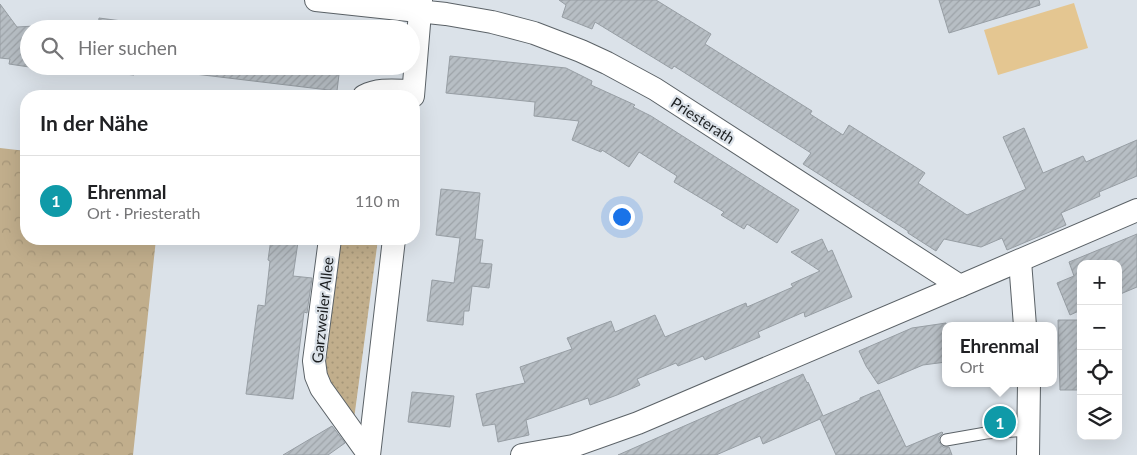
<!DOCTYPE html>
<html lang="de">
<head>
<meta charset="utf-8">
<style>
  body { margin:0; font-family:Lato,sans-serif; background:#f6f6f6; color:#202124 }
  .controls { position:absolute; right:15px; bottom:15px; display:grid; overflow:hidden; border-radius:10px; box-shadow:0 5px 20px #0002 }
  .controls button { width:45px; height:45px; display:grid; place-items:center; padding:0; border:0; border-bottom:1px solid #e0e0e0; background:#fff; color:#202124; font:25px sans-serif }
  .you { position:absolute; left:621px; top:216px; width:18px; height:18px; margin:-12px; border:4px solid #fff; border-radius:50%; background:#1a73e8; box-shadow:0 0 0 8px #1a73e833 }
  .badge { display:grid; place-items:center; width:32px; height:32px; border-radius:50%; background:#90680f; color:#fff; font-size:16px; font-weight:700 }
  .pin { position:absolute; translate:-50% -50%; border:2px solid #fff; box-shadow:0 1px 5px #0006 }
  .popup { position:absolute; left:942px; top:322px; width:115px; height:65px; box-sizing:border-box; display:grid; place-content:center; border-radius:10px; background:#fff; filter:drop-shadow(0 1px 4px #0005); font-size:16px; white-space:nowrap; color:#757577 }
  .popup b { font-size:19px; color:#202124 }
  .popup::after { content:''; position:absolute; left:50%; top:100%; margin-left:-10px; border:10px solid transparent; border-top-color:#fff }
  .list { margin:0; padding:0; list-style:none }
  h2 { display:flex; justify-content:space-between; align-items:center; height:65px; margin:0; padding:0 20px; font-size:21px }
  h2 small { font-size:16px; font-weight:400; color:#757577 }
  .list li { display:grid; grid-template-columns:32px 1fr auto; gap:15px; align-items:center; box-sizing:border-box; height:90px; padding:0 20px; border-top:1px solid #e0e0e0 }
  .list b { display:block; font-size:19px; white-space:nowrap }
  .list p { margin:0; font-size:16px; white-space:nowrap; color:#757577 }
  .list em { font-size:16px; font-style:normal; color:#757577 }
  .icon { flex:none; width:28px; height:28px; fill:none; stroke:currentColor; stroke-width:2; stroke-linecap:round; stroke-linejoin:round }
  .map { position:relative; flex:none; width:1137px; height:455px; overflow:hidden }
  .search { position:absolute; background:#fff; box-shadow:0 5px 20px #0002; left:20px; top:20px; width:400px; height:55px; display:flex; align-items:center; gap:12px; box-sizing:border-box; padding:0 18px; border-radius:28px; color:#757577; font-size:19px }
  .panel { position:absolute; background:#fff; box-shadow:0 5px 20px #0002; left:20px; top:90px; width:400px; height:155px; border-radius:20px }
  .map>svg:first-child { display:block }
  .grass { fill:url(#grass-dots) }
  .forest { fill:url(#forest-crowns) }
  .water { fill:#e4c691 }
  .building { fill:url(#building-hatch); stroke:#979ea4 }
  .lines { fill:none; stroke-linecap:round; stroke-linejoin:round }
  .lane-casing { stroke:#5b6267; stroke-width:13 }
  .street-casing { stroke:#5b6267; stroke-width:24 }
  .lane { stroke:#fff; stroke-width:11 }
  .street { stroke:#fff; stroke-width:22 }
  .labels { text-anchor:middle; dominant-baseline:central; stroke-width:4.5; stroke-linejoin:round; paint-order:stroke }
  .street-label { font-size:15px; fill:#1b1e20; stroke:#dbe2e9 }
</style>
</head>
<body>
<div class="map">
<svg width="1137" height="455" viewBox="0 0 1137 455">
  <defs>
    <pattern id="grass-dots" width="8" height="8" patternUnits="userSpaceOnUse" patternTransform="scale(1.25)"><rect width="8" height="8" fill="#c1ae8c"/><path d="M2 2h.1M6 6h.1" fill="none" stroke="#a59578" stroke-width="1.8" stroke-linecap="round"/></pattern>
    <pattern id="forest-crowns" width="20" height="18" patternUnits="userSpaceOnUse" patternTransform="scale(1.25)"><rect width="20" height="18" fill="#c1ae8c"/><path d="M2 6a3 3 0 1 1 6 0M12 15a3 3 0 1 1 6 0" fill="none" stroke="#a59578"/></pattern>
    <pattern id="building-hatch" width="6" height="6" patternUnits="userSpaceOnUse" patternTransform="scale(1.25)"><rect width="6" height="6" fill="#b7bec4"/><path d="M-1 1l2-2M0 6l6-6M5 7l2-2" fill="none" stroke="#9da3a8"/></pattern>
  </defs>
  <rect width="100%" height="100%" fill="#dbe2e9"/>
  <polygon class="grass" points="340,239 378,239 354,419 323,374"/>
  <polygon class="forest" points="0,148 26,151 26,239 156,239 133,455 0,455"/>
  <polygon class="water" points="1074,3 1088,48 998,75 984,30"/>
  <g class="building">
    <polygon points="559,0 656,0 711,34 705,44 812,111 810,114 843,135 849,125 925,173 918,183 967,215 1026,189 1003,137 1024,128 1043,173 1083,156 1086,162 1137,140 1137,176 1099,192 1100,196 1061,213 1066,225 1007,250 1002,238 981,247 944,239 936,251 908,233 908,231 803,164 811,153 674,66 672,69 595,22 592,29 562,17 566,5"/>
    <polygon points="939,0 1039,0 1040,5 949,33"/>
    <polygon points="0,4 17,27 35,26 37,29 29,29 29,66 36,66 36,68 9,64 10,59 0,58"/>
    <polygon points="99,18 153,25 153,23 202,29 98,29"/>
    <polygon points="450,56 566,68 592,81 591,85 635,105 633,107 651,116 799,210 777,243 747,224 744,229 721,215 724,212 674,182 677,176 639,152 629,167 602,150 601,152 572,140 579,121 534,116 535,102 446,93"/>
    <polygon points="114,66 340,66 337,91 136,67 134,75 115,73 116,66"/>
    <polygon points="441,189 480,193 475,239 483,240 480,263 492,264 489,288 472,286 469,311 464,311 463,325 427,321 432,280 454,283 460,238 436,235"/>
    <polygon points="1137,234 1137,287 1118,295 1118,264 1081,264 1081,310 1070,315 1057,283 1074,276 1069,262"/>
    <polygon points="271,239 298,242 293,276 312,278 307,313 304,312 293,399 246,394 258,305 265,306 270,261 268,260"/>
    <polygon points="822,239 828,252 832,250 852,297 805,317 804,312 758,332 760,337 705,360 703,356 678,366 676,363 637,379 640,385 617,395 590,405 588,398 526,420 529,435 498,442 495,424 483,426 476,394 525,383 520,367 572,349 567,338 611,321 615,332 655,315 665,337 746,303 747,307 793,287 791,284 820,271 791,252"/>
    <polygon points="1058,320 1081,320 1081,390 1060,390"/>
    <polygon points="946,323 946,362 923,365 878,384 866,366 859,351 912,328"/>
    <polygon points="803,374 807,383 808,382 823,416 860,400 860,398 879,390 906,447 942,432 943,433 939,437 939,442 943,447 949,447 952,455 836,455 820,419 763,444 760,436 716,455 618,455"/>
    <polygon points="412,392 454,396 450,427 408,422"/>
    <polygon points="332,426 345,443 328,455 283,455"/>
  </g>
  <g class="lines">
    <defs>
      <polyline id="lane" points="946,440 986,433 1029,430"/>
      <g id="street">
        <polyline points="316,0 446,14 492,22 534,33 581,51 607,63 655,89 960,286 1137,210"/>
        <path d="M364 96C380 88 396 91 413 91"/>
        <polyline points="413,96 421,0"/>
        <polyline points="330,239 314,361 316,376 321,388 369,455"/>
        <polyline points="1020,261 1025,326"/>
        <polyline points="369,455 394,239"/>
        <polyline points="522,455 573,446 638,423 960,286"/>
        <polyline points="1028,455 1029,383"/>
      </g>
    </defs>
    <use href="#lane" class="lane-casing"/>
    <use href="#street" class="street-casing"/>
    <use href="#lane" class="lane"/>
    <use href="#street" class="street"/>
  </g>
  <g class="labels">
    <g class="street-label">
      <text transform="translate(703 120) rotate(33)">Priesterath</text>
      <text transform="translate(322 310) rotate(-84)">Garzweiler Allee</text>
    </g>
  </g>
</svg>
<div class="controls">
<button>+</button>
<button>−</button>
<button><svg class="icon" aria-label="locate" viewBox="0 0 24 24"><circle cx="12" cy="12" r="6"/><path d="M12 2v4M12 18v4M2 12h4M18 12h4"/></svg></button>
<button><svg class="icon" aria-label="layers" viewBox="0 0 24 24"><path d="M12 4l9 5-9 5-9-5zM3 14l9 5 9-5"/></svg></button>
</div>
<div class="you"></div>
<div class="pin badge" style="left:1000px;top:422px;background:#0f9aa8">1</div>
<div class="popup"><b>Ehrenmal</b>Ort</div>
<div class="search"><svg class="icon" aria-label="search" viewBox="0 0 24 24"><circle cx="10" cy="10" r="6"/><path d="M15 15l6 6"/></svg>Hier suchen</div>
<section class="panel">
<h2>In der Nähe<small></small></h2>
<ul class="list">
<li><span class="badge" style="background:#0f9aa8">1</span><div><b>Ehrenmal</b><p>Ort · Priesterath</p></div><em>110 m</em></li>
</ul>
</section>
</div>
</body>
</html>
